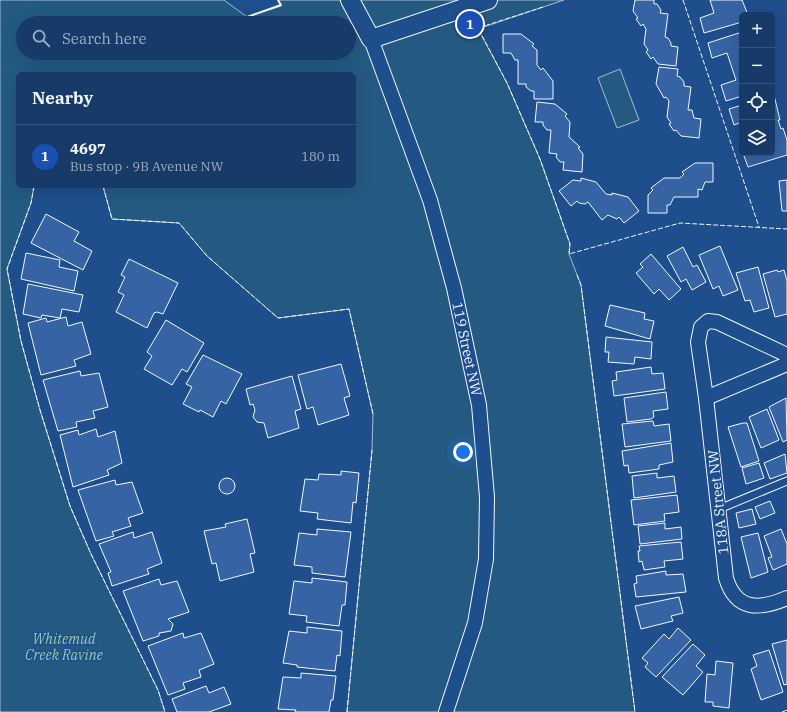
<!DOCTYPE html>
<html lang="en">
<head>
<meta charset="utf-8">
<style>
  body { margin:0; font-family:"IBM Plex Serif",serif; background:#244571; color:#f1f3f6 }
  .controls { position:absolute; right:12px; top:12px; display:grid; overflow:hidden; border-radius:6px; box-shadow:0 4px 16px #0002 }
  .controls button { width:36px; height:36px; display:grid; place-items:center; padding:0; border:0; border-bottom:1px solid #36547d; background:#173a69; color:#f1f3f6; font:20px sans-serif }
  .you { position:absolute; left:463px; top:452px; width:14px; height:14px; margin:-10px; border:3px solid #fff; border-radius:50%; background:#1a73e8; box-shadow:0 0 0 6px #1a73e833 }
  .badge { display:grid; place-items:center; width:26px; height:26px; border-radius:50%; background:#ffb74d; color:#fff; font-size:13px; font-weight:700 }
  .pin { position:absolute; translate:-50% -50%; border:2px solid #fff; box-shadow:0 1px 4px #0006 }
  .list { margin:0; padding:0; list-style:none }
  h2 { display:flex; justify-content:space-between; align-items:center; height:52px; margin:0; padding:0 16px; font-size:17px }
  h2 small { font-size:13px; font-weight:400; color:#9eadc0 }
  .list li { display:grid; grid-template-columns:26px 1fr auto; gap:12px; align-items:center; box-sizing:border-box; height:64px; padding:0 16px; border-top:1px solid #36547d }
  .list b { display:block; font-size:15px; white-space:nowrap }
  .list p { margin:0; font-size:13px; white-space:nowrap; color:#9eadc0 }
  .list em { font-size:13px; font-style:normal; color:#9eadc0 }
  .icon { flex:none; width:22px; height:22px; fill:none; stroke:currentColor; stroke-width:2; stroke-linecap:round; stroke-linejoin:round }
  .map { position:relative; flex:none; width:787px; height:712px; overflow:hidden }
  .search { position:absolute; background:#173a69; box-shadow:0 4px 16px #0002; left:16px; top:16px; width:340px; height:44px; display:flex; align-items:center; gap:10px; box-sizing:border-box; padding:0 14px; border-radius:22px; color:#9eadc0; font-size:15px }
  .panel { position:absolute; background:#173a69; box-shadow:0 4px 16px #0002; left:16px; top:72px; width:340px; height:116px; border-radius:6px }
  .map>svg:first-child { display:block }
  .green { fill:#245a82; stroke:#a8bbd7; fill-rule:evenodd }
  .building { fill:#3563a3; stroke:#f2f6ff }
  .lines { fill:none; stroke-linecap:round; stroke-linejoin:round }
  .service-casing { stroke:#f2f6ff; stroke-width:9 }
  .minor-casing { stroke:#f2f6ff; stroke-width:16 }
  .tertiary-casing { stroke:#f2f6ff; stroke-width:20 }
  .service { stroke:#1f4e8c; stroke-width:7 }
  .minor { stroke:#1f4e8c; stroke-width:14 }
  .tertiary { stroke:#1f4e8c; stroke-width:18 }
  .fence { stroke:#f2f6ff; stroke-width:1; stroke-dasharray:5 2; stroke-linecap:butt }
  .wall { stroke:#f2f6ff; stroke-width:2 }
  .labels { text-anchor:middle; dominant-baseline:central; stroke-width:3; stroke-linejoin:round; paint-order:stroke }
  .street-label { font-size:14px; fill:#f2f6ff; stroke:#1f4e8c }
  .park-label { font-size:14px; font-style:italic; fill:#97c8a6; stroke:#1f4e8c }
</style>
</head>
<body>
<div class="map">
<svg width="787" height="712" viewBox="0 0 787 712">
  <rect width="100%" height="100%" fill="#1f4e8c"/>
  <g class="green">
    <path d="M0 0H224L247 17 281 6 278 0H564L478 29 507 83 540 159 570 244 569 254 581 285 635 712H347L372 450 373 414 349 309 278 318 207 256 179 223 112 219 103 186H354V74H18V186H34L31 203 7 269 21 341 40 410 70 506 91 554 158 690 165 712H0ZM23 23H349V53H23Z"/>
    <polygon points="620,69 639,120 617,128 598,78"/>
  </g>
  <g class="building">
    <polygon points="635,0 654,0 654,4 657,4 661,10 660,13 668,14 665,37 668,38 671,43 671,46 678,47 676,66 658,64 653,57 651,59 646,52 648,50 644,44 646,29 643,24 641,26 636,19 638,18 633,11"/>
    <polygon points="710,0 742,0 748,15 742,15 742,22 704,33 700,18 714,13"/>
    <polygon points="742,32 742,96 726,101 721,85 736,80 727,53 712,58 708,43"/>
    <polygon points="503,34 521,34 534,44 532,46 537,50 537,65 541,70 543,68 553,81 553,99 534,99 534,91 531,91 526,87 526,84 518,84 518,60 515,60 511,53 503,53"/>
    <polygon points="659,67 678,69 677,76 680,77 684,82 684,86 691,87 688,110 692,110 694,118 701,119 699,138 681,136 676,130 674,131 669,124 671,123 667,117 669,101 666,97 664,98 656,84"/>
    <polygon points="774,95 780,120 778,120 781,129 783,128 787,140 787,155 748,167 743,153 772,153 772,96"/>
    <polygon points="537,102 555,104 567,114 565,116 570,122 569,137 580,147 578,148 583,154 582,172 563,170 564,162 560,162 556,157 557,154 549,153 551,130 547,130 543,125 543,122 535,122"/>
    <polygon points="742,105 742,122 734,125 729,109"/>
    <polygon points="695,163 713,163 713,182 705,182 702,190 698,189 698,197 674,197 670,205 667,205 667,213 648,213 648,195 653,190 651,188 664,178 680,178 684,174 682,172"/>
    <polygon points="581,178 596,182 606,194 612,195 612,193 628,197 639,211 624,223 619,217 617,219 608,215 602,220 588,202 585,204 579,203 577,201 571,206 559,191 573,180 581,181"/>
    <polygon points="787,180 787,211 782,211 779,181"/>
    <polygon points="46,214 79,232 74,241 92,251 83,270 31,243"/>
    <polygon points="720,246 738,290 723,296 719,286 713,289 699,255"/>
    <polygon points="683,247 693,267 697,265 706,282 692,290 686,279 681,282 667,256"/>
    <polygon points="26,253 60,260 59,267 78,271 74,291 21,279"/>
    <polygon points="651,254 681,289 669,300 659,289 654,294 636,273 643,267 640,264"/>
    <polygon points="129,259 178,283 163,314 157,312 154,313 147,328 116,312 124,295 118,292 125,277 121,275"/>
    <polygon points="758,267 769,308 754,312 750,300 745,301 736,273"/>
    <polygon points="777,270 778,272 784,270 787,281 787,314 775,317 763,274"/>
    <polygon points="28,284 83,295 79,312 62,309 60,318 42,315 41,318 23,314"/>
    <polygon points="610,305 645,313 644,319 654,321 650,339 605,326"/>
    <polygon points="66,317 68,326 82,322 91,354 74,360 76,366 41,375 28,323 46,318 47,322"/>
    <polygon points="166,320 204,343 187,372 182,369 172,385 144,369 152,356 147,352"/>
    <polygon points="606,337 652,342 651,359 635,357 634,364 608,362 609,352 605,352"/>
    <polygon points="203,355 242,374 226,404 221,401 213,417 200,410 199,412 183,404 192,387 186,384"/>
    <polygon points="341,364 350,396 344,398 349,415 318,425 313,407 307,409 298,375"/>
    <polygon points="651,367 652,374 663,373 665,389 614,396 612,381 617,380 616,372"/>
    <polygon points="80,371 81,376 99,373 108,407 93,411 95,418 76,422 77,427 58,431 43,380"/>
    <polygon points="292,376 301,409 295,411 299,428 268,438 264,423 257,422 253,417 255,410 253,404 250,405 246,389"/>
    <polygon points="666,392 668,409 653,411 654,417 651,419 627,422 624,398"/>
    <polygon points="786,398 787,440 783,442 769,407"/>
    <polygon points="767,409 779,440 761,448 749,417"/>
    <polygon points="653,421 654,426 669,424 671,441 625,447 622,424"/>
    <polygon points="743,423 747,423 759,461 741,467 728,427"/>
    <polygon points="96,429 98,437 115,431 122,463 107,470 109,475 73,487 60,435 78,430 79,435"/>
    <polygon points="671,443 673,462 659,465 659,469 629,473 628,465 624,466 622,451"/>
    <polygon points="785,454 787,473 770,479 764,463"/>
    <polygon points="759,463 764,478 746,484 742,468"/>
    <polygon points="341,471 359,473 356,503 353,502 351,523 317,519 318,513 300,511 305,479 318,480 319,474 341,475"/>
    <polygon points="657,473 657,478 674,476 676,492 634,498 632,476"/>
    <circle cx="227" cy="486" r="8"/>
    <polygon points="115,480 116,485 132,482 143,513 128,518 131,526 112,532 114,536 96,541 78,490"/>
    <polygon points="677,495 679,512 664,514 665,521 634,525 631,500"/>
    <polygon points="770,501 775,513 760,519 755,507"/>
    <polygon points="752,509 756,524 739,528 736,513"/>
    <polygon points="247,519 255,553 250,554 254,572 220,581 216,563 212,564 204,531 226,527 225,524"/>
    <polygon points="665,523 665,529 681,527 682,539 640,544 638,526"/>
    <polygon points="317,529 351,532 345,577 312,573 312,567 294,565 299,533 317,535"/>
    <polygon points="781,529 787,544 787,564 773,570 768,558 772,557 764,536"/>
    <polygon points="133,532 134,538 152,532 162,563 147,569 149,574 112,586 108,573 111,572 99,544"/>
    <polygon points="758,533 768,572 751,578 741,537"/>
    <polygon points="681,542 683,559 664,561 665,567 644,570 642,561 639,562 638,551 640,551 639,546"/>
    <polygon points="666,571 666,575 683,574 686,592 636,597 634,584 637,583 636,576"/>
    <polygon points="312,578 347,582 345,605 342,605 339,626 306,622 307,616 289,614 294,581 312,583"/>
    <polygon points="159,579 161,585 177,581 189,612 168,619 173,624 171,631 159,633 159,636 143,641 123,591"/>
    <polygon points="679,597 683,613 671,616 673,621 641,629 635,606"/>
    <polygon points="307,627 342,631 340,656 337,655 335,671 297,667 297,665 283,663 289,631 307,633"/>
    <polygon points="678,628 691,640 656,677 645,667 648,663 642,658 664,634 669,639"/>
    <polygon points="183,633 184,638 201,633 214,664 199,670 201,677 183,683 185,689 168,695 148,646"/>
    <polygon points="787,640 787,684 784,685 772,644"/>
    <polygon points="693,644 705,655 696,666 703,672 683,695 662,677"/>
    <polygon points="769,650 783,692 761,700 751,669 757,666 753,655"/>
    <polygon points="716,661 733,663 729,708 713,706 713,702 705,702 707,674 715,675"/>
    <polygon points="301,673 336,676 333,700 331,700 329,712 295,712 296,710 278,709 283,677 301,678"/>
    <polygon points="206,686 209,693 224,687 231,704 209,712 177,712 172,699"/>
  </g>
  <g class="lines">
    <defs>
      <polyline id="service" points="719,509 787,481"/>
      <g id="minor">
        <polyline points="371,39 430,200 454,288 479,405 487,497 486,559 475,623 446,712"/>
        <path d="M787 355 717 322 708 321 701 327 698 342 706 398 726 578C736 611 759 610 787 598"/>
        <polyline points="706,398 787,364"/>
      </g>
      <polyline id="tertiary" points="350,0 371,39 488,0"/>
    </defs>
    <use href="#service" class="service-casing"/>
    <use href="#minor" class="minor-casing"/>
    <use href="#tertiary" class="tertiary-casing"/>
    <use href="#service" class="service"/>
    <use href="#minor" class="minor"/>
    <use href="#tertiary" class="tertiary"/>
    <g class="fence">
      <polyline points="683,0 759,227"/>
      <polyline points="543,7 478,28 507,83 540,159 570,244 569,254 680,223 787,229"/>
      <polyline points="34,186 31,203 7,269 21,341 40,410 70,506 91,554 158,690 165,712"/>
      <polyline points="103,186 112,219 179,223 207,256 278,318 349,309 373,414"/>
      <polyline points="577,275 581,285 635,712"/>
      <polyline points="347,712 372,450"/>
      <polyline points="782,712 787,710"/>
    </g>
    <polyline class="wall" points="247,17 281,5 278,0"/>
  </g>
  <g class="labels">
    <g class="street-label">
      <text transform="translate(467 349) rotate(78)">119 Street NW</text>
      <text transform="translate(718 502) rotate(-96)">118A Street NW</text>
    </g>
    <g class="park-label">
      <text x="64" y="639">Whitemud<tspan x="64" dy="16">Creek Ravine</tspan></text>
    </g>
  </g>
</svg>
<div class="controls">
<button>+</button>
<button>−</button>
<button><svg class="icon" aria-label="locate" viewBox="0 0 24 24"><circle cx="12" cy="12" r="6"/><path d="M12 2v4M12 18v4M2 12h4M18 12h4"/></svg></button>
<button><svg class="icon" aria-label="layers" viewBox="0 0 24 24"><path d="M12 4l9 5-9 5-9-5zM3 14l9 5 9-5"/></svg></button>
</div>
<div class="you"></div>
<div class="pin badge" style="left:470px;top:24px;background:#1a4fb4">1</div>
<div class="search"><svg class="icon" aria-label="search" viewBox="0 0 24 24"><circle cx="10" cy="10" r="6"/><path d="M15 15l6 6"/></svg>Search here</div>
<section class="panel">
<h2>Nearby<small></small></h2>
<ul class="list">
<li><span class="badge" style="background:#1a4fb4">1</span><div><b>4697</b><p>Bus stop · 9B Avenue NW</p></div><em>180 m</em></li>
</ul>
</section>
</div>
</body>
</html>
